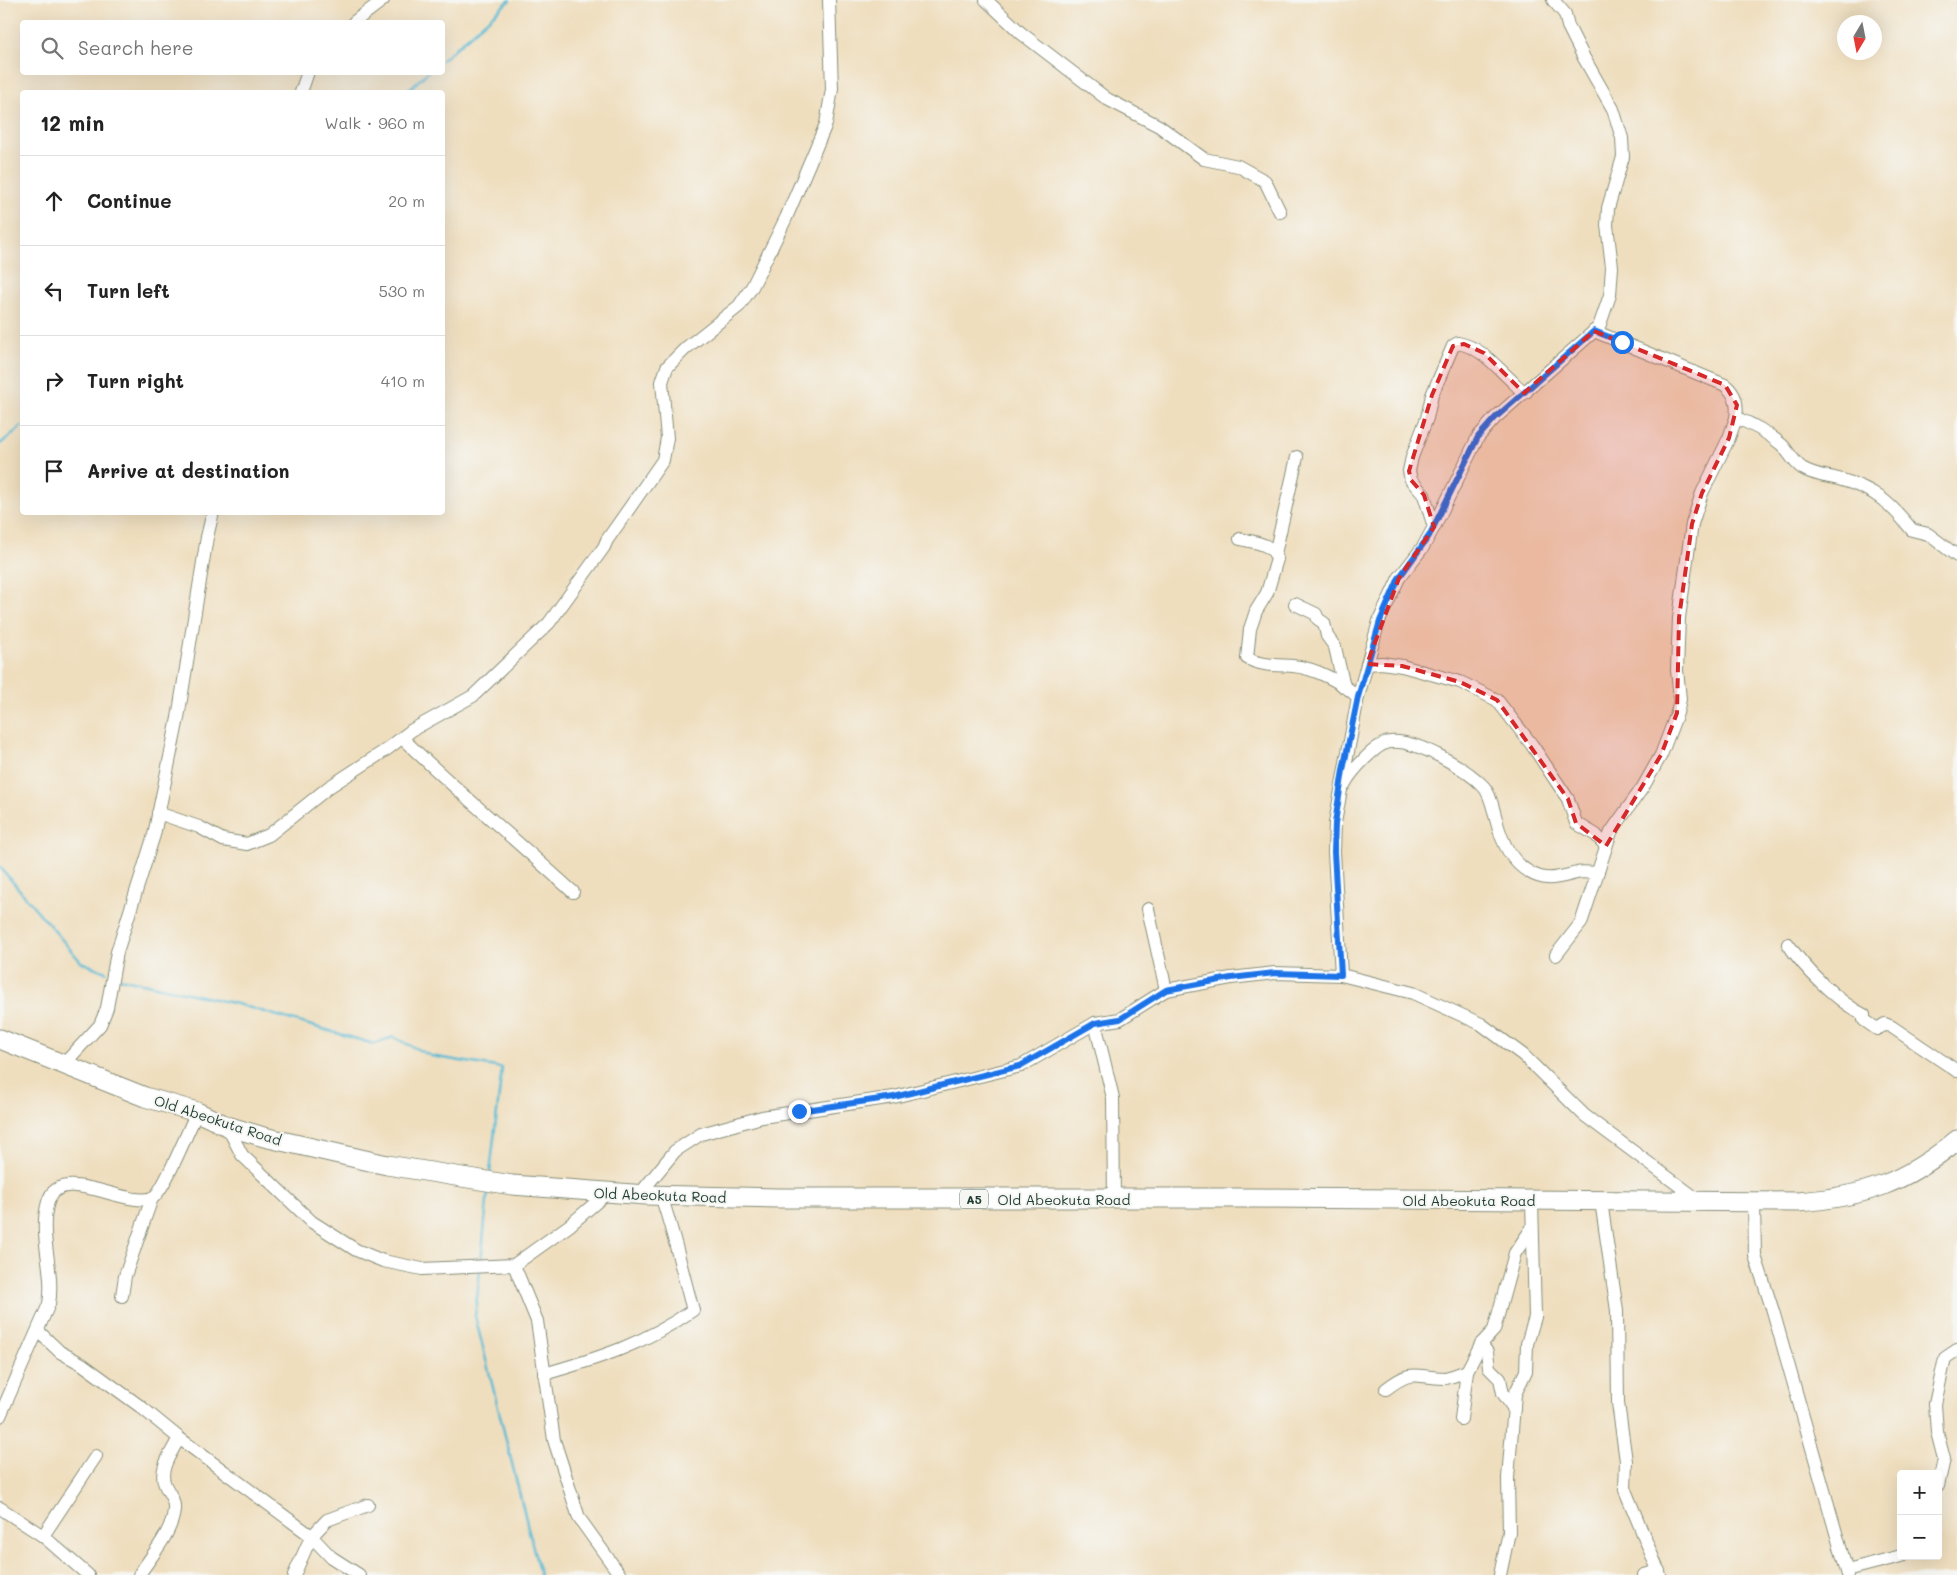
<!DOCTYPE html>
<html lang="en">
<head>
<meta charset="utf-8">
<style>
  body { margin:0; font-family:Mali,sans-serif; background:#f2f2f2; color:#222 }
  .controls { position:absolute; right:15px; bottom:15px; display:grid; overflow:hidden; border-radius:5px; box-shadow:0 5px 20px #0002 }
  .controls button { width:45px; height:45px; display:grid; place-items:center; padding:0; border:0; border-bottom:1px solid #e0e0e0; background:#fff; color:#222; font:25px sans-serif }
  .compass { position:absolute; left:1837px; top:15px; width:45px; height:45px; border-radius:50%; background:#fff; box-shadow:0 5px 20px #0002; rotate:190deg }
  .stop { position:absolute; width:15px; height:15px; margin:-11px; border:4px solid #1a73e8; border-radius:50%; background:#fff }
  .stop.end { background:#1a73e8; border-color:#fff; box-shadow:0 1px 5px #0008 }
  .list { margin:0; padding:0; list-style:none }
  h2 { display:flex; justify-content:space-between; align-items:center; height:65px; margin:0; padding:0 20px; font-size:21px }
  h2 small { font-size:16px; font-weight:400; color:#767676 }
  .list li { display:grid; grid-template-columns:32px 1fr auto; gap:15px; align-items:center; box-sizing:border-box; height:90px; padding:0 20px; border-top:1px solid #e0e0e0 }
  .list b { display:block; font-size:19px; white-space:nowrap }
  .list em { font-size:16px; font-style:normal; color:#767676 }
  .icon { flex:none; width:28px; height:28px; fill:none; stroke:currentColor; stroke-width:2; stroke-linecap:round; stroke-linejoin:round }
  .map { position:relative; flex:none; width:1957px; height:1575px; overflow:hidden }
  .search { position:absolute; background:#fff; box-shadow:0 5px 20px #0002; left:20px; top:20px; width:425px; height:55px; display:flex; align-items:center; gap:12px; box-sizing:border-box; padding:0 18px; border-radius:5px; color:#767676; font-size:19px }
  .panel { position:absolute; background:#fff; box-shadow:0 5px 20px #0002; left:20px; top:90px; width:425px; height:425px; border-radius:5px }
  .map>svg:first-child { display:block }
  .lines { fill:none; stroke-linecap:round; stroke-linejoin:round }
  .stream { stroke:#55b9d4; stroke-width:2.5 }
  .minor-casing { stroke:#878e79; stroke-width:14 }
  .highway-casing { stroke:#878e79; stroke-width:21 }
  .minor { stroke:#fff; stroke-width:12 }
  .highway { stroke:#fff; stroke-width:19 }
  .route { stroke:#1a73e8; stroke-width:6 }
  .marked { fill:#d62828; fill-opacity:0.2; stroke:#d62828; stroke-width:4; stroke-dasharray:10 6; stroke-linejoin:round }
  .labels { text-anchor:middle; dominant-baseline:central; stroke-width:4; stroke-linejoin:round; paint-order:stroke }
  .shield { fill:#f6f6f2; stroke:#60746d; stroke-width:1 }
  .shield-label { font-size:12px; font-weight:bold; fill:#1f3d34 }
  .street-label { font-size:14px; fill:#1f3d34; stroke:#f6f6f2 }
</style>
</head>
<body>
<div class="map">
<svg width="1957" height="1575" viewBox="0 0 1957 1575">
  <rect width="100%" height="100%" fill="#f6f6f2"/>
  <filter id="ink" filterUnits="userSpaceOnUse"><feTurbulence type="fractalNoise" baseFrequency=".02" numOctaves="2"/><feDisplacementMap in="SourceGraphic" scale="10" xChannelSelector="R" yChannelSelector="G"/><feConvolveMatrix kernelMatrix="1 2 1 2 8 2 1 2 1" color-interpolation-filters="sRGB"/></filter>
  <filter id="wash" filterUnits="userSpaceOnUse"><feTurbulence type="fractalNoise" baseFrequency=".0096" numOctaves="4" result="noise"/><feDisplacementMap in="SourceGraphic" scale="20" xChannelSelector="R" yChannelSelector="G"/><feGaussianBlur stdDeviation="1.12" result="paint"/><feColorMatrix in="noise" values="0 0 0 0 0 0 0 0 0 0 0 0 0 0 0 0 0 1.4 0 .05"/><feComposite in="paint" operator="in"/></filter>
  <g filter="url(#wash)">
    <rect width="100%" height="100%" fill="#efdebe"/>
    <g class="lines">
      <g class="stream">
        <polyline points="442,60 510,0"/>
        <polyline points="406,92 428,72"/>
        <polyline points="0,444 22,426"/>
        <polyline points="0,867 81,962 106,972"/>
        <polyline points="120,978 237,1004 374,1044 393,1037 431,1056 502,1068 490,1173"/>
        <polyline points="481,1262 488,1191"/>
        <polyline points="480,1270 475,1316 540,1575"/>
      </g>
    </g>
  </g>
  <g filter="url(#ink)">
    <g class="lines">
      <defs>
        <g id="minor">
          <polyline points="986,0 1021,33 1107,99 1159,126 1204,159 1238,166 1265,181 1280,212"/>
          <polyline points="354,22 383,0"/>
          <polyline points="301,92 308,72"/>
          <path d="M1594 331 1725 385C1736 394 1738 404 1736 418 1753 424 1768 433 1782 445 1789 452 1793 462 1802 468 1815 476 1828 476 1842 480 1875 489 1891 504 1912 530L1928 534 1957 556"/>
          <path d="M1434 527 1424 495 1411 480 1409 471 1412 457 1427 418 1432 395 1453 346 1458 343C1483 348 1495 366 1513 382 1517 386 1520 390 1526 392"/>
          <path d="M1240 539C1253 542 1273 543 1277 559L1267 593 1256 611 1250 629 1247 658C1260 666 1278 665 1293 666 1315 668 1342 682 1358 697"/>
          <polyline points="1275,554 1297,457"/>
          <polyline points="1295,604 1316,614 1318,619 1324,623 1327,636 1335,647 1344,687"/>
          <polyline points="1367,664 1382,663 1402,666 1460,682 1497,700 1532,745 1568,799 1576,823 1596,835 1606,846"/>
          <path d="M402 738C457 791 516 840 573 892"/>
          <path d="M1344 785C1350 773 1376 743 1390 742 1416 739 1466 768 1484 787 1491 795 1493 809 1496 819 1501 840 1510 861 1529 872 1547 883 1559 877 1577 873 1582 871 1590 873 1596 873"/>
          <polyline points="158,813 199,827 223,840 247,844 269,835 329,787 386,750 412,730 473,696 549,623 604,547 607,540 663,460 667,438 662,382 667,367 686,348 739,306 752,287 786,218 826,124 832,89 829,0"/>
          <polyline points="1148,909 1166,990"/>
          <path d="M1788 944C1805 969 1838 1002 1864 1015V1020L1877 1029 1885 1024 1892 1027 1957 1071"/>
          <polyline points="1556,955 1581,923 1611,832 1643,787 1661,755 1677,713 1680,699 1677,670 1679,618 1692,524 1702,493 1729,438 1736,418"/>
          <polyline points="1341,975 1334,852 1335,823 1358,697 1379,621 1399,578 1423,547 1434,527 1478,437 1495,418 1599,327 1610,295 1612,267 1607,225 1608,208 1623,157 1622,138 1613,109 1584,58 1568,26 1565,14 1553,0"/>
          <polyline points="1095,1023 1113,1098 1114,1199"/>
          <polyline points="63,1065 100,1025 107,1008 117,952 154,835 178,718 207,537 213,512"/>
          <polyline points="227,1126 242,1155 312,1222 356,1250 383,1261 422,1269 514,1265 570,1225 607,1193"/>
          <polyline points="639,1195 675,1151 701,1134 762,1117 894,1097 1021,1066 1095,1023 1120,1019 1166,990 1231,978 1275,973 1341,975 1413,993 1481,1024 1523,1055 1584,1115 1701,1202"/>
          <polyline points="1601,1201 1617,1311 1618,1403 1626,1461 1625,1490 1660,1575"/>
          <polyline points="1754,1202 1755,1256 1773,1311 1848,1575"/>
          <polyline points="514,1265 537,1321 554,1440 579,1518 620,1575"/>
          <polyline points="122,1296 125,1276 152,1198"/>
          <polyline points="38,1331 60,1352 82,1364 141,1407 179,1438 310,1535 331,1557 359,1575"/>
          <polyline points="1481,1344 1487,1352 1489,1368 1500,1379 1503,1393 1514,1409"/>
          <path d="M544 1374C600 1358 644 1344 693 1310 682 1272 674 1233 661 1196"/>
          <path d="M1386 1389C1415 1367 1415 1378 1445 1378 1452 1377 1460 1373 1467 1371"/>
          <path d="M0 1416 49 1304C55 1270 38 1236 48 1202 59 1163 126 1208 152 1198 163 1194 190 1126 197 1112"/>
          <polyline points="1461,1419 1467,1371 1481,1344 1494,1330 1515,1253 1532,1228"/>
          <polyline points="1938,1486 1944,1459 1937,1432 1935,1404 1945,1358 1957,1350"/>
          <polyline points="0,1508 43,1536 88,1575"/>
          <polyline points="43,1536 96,1456"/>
          <polyline points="1847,1570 1901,1556"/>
          <path d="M139 1575C151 1556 172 1533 174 1510 175 1499 169 1494 165 1485 158 1469 172 1452 179 1438"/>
          <polyline points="294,1575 311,1537 327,1520 368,1505"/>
          <polyline points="1500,1575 1509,1532 1508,1478 1515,1394 1526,1371 1527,1344 1535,1317 1532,1200"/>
          <polyline points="1644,1575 1659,1571"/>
        </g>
        <path id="highway" d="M0 1039 145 1097 197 1112 227 1126 264 1137 387 1165 512 1185 646 1195 778 1198H1257L1798 1202C1864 1197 1905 1183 1957 1140"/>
      </defs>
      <use href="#minor" class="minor-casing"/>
      <use href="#highway" class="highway-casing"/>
      <use href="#minor" class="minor"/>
      <use href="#highway" class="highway"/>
    </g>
  </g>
  <g class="lines" filter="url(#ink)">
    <polyline class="route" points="799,1111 894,1097 1020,1066 1095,1023 1120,1019 1166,990 1231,978 1275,973 1341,975 1334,852 1335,823 1343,770 1358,697 1380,621 1399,578 1429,536 1478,437 1495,418 1594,331 1622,342"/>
  </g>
  <path class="marked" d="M1594 331 1725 385 1737 405 1729 438 1702 493 1692 524 1679 618 1677 713 1661 755 1606 846 1576 823 1568 799 1497 700 1460 682 1402 666 1367 664 1399 578 1434 527 1424 495 1411 480 1409 471 1432 395 1453 346 1464 344 1484 353 1524 393Z"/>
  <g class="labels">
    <rect class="shield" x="960" y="1189.5" width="28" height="19" rx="4"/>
    <g class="shield-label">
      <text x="974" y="1199">A5</text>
    </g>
    <g class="street-label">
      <text transform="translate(218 1120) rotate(18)">Old Abeokuta Road</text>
      <text transform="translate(660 1195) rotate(2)">Old Abeokuta Road</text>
      <text x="1064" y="1199">Old Abeokuta Road</text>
      <text x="1469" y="1200">Old Abeokuta Road</text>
    </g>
  </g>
</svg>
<div class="controls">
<button>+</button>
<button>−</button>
</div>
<svg class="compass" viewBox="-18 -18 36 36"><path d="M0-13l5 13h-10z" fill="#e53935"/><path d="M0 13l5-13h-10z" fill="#767676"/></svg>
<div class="stop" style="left:1622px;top:342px"></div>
<div class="stop end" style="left:799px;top:1111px"></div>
<div class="search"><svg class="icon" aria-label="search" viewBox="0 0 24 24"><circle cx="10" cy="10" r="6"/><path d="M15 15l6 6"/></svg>Search here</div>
<section class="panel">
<h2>12 min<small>Walk · 960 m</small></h2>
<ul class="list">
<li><svg class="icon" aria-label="ahead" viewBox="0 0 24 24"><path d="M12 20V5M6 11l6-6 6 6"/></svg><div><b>Continue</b></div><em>20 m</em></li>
<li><svg class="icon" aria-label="left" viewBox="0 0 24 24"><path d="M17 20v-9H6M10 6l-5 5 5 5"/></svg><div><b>Turn left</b></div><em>530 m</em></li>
<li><svg class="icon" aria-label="right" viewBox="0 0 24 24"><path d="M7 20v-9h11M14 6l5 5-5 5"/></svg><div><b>Turn right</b></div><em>410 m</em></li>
<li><svg class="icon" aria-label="arrive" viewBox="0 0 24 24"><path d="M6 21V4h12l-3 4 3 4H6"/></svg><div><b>Arrive at destination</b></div></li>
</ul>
</section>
</div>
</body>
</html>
